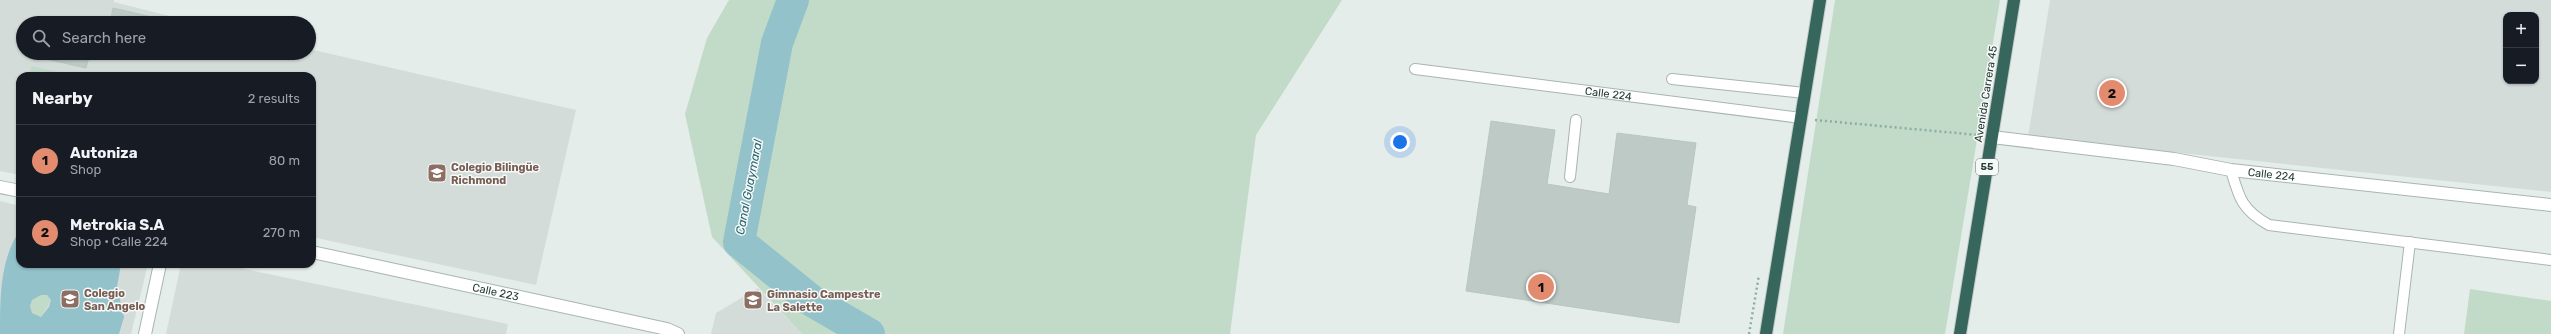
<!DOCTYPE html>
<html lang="en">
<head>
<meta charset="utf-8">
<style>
  body { margin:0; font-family:Rubik,sans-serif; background:#242831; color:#f1f3f6 }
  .controls { position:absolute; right:12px; top:12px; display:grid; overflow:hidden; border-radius:8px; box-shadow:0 1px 3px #0004 }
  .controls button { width:36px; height:36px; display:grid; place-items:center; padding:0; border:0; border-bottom:1px solid #363941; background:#171b24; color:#f1f3f6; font:20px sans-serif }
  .you { position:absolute; left:1400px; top:142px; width:14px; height:14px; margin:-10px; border:3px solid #fff; border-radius:50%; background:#1a73e8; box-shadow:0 0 0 6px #1a73e833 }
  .badge { display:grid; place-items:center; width:26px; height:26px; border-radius:50%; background:#e28b6e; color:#111; font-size:13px; font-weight:700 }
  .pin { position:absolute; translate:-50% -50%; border:2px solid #fff; box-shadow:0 1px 4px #0006 }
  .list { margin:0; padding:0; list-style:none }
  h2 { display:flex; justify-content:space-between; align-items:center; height:52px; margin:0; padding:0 16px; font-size:17px }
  h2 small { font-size:13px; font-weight:400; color:#9ea1a6 }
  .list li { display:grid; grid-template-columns:26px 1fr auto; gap:12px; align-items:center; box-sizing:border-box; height:72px; padding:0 16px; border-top:1px solid #363941 }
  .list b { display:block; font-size:15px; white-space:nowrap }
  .list p { margin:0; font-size:13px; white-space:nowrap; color:#9ea1a6 }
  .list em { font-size:13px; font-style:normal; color:#9ea1a6 }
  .icon { flex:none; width:22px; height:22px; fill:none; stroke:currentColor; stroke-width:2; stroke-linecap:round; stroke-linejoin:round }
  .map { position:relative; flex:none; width:2551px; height:334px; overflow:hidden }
  .search { position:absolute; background:#171b24; box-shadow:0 1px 3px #0004; left:16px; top:16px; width:300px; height:44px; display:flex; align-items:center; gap:10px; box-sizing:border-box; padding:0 14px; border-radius:22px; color:#9ea1a6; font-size:15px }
  .panel { position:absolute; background:#171b24; box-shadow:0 1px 3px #0004; left:16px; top:72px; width:300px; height:196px; border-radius:12px }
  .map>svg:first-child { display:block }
  .built { fill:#d4dcd9; fill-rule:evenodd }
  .green { fill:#c1dbc8 }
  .water { fill:#94c2cb; fill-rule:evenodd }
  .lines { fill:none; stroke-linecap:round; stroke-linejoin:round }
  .river { stroke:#94c2cb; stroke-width:32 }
  .building { fill:#becac5; stroke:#b8c6c0 }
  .lane-casing { stroke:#a8b5b1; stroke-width:12 }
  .street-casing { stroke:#a8b5b1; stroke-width:14 }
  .highway-casing { stroke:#c2c9c7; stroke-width:14 }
  .path { stroke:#8aada2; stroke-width:2.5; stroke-dasharray:2 3; stroke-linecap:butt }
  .lane { stroke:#fff; stroke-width:10 }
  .street { stroke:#fff; stroke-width:12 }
  .highway { stroke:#36665c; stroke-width:12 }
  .labels { text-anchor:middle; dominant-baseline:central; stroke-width:3; stroke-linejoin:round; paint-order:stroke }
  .shield { fill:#f6f9f8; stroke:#647571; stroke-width:1 }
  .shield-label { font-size:10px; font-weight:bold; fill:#263d37 }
  .street-label { font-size:11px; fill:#263d37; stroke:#f6f9f8 }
  .education-label { font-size:11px; font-weight:bold; fill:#785e54; stroke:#f6f9f8; text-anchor:start }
  .water-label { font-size:12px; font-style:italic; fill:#276572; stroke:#f6f9f8 }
</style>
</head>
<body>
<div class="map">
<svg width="2551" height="334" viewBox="0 0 2551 334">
  <rect width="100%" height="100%" fill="#e5edea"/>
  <g class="built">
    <polygon points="0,0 114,0 114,2 197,23 23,23 23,53 309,53 309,49 576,110 536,285 312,237 312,76 20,76 20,175 0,171"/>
    <path d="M2050 0H2551V192L2028 137ZM2506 15H2536V81H2506Z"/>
    <polygon points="0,201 20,206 20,264 148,264 131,334 0,334"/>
    <polygon points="181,264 221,264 508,324 506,334 166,334"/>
    <polygon points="758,288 802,334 711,334 716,313"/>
  </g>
  <g class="green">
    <polygon points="729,0 1342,0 1256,135 1230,334 802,334 712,237 685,114 707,38"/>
    <polygon points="1835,0 2000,0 1945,334 1783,334"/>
    <polygon points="31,66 55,71 54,76 29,76"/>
    <polygon points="2470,289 2551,301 2551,334 2464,334"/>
    <polygon points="41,295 47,295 51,300 41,317 32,313 30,306 32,300"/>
  </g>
  <path class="water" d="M20 230V264H121L117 287 124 317 119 334H0C0 297 0 259 20 230ZM41 295H47L51 300 49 307 41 317 32 313 30 306 32 300Z"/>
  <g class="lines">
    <polyline class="river" points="793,0 777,43 739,242 812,301 869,334"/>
  </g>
  <g class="building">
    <polygon points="113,8 152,17 152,23 110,23"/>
    <polygon points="47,53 90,53 86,68 46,59"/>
    <polygon points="1491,121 1555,130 1547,184 1609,194 1617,133 1696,143 1687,205 1696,207 1679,323 1466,291"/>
  </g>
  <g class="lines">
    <defs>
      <g id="lane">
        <path id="s1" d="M1415 69 1801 118"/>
        <polyline points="1672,79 1805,93"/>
        <path d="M2231 170C2239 198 2242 210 2269 225L2551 260"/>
        <polyline points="1570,177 1576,120"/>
        <polyline points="2399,334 2410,242"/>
      </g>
      <g id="street">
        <path id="s2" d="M1992 137 2174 159 2231 170 2551 205"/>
        <polyline points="0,187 20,191"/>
        <path id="s3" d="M312 252 667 329 678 334"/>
        <polyline points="145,334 160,264"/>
      </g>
      <g id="highway">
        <polyline points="1766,334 1820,0"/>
        <polyline points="1960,334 2014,0"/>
      </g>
    </defs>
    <use href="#lane" class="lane-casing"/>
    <use href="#street" class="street-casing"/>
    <use href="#highway" class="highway-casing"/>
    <g class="path">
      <polyline points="1815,120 1978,135"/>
      <polyline points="1749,334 1759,275"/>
    </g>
    <use href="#lane" class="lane"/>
    <use href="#street" class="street"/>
    <use href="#highway" class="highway"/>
  </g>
  <defs>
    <symbol id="school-square" viewBox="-11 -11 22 22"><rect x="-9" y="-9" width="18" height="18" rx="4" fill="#8d6e63" stroke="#f6f9f8"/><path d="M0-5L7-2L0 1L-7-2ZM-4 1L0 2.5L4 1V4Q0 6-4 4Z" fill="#fff"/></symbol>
  </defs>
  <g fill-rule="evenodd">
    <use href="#school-square" x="426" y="162" width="22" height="22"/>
    <use href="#school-square" x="59" y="288" width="22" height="22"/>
    <use href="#school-square" x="742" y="289" width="22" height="22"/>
  </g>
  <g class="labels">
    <rect class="shield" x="1976" y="159" width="22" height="16" rx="3"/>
    <g class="shield-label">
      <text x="1987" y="167">55</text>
    </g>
    <g class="street-label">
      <text stroke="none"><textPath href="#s1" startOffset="195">Calle 224</textPath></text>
      <text transform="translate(1986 94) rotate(-81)">Avenida Carrera 45</text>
      <text stroke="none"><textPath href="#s2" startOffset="282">Calle 224</textPath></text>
      <text stroke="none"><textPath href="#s3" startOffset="188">Calle 223</textPath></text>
    </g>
    <g class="education-label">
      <text x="451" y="167">Colegio Bilingüe<tspan x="451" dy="13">Richmond</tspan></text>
      <text x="84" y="293">Colegio<tspan x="84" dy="13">San Angelo</tspan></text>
      <text x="767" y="294">Gimnasio Campestre<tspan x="767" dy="13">La Salette</tspan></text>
    </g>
    <g class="water-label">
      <text transform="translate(749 187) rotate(-79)">Canal Guaymaral</text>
    </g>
  </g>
</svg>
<div class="controls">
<button>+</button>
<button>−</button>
</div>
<div class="you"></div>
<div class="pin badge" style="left:1541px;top:287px">1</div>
<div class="pin badge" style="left:2112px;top:93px">2</div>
<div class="search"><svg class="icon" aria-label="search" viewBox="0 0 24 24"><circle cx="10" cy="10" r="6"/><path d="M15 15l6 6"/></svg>Search here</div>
<section class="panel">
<h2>Nearby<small>2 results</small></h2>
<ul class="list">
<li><span class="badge">1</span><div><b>Autoniza</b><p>Shop</p></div><em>80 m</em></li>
<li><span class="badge">2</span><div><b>Metrokia S.A</b><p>Shop · Calle 224</p></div><em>270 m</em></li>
</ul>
</section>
</div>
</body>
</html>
